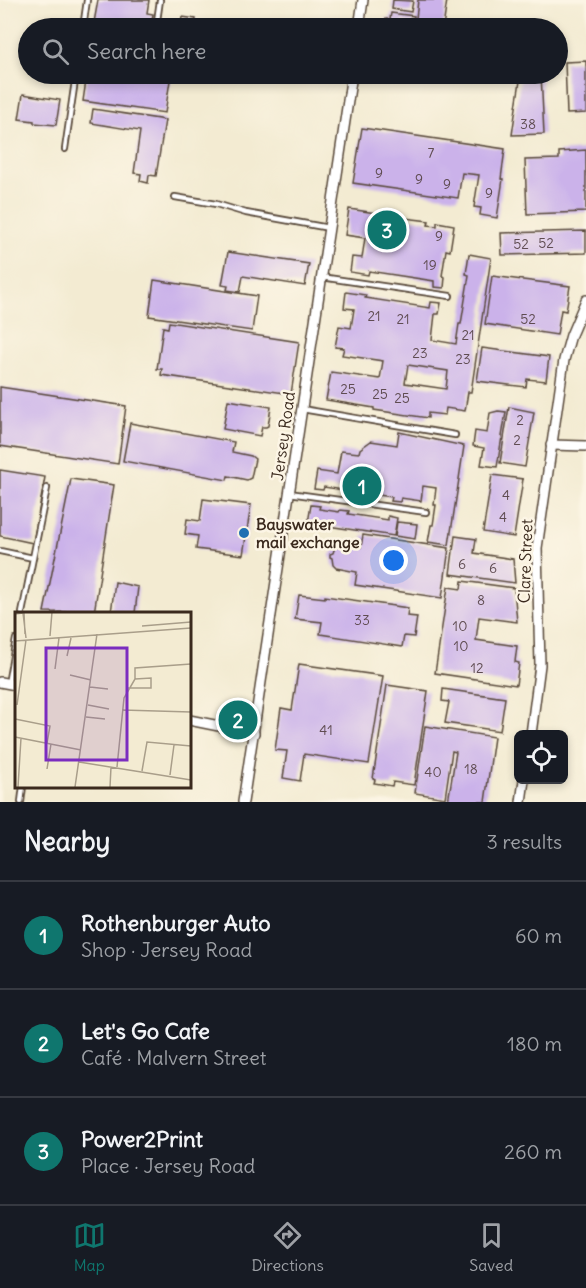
<!DOCTYPE html>
<html lang="en">
<head>
<meta charset="utf-8">
<style>
  body { margin:0; font-family:Delius,sans-serif; background:#242831; color:#f1f3f6 }
  .controls { position:absolute; right:18px; bottom:18px; display:grid; overflow:hidden; border-radius:9px; box-shadow:0 3px 9px #0003 }
  .controls button { width:54px; height:54px; display:grid; place-items:center; padding:0; border:0; border-bottom:2px solid #363941; background:#171b24; color:#f1f3f6; font:30px sans-serif }
  .you { position:absolute; left:394px; top:561px; width:21px; height:21px; margin:-15px; border:4px solid #fff; border-radius:50%; background:#1a73e8; box-shadow:0 0 0 9px #1a73e833 }
  .badge { display:grid; place-items:center; width:39px; height:39px; border-radius:50%; background:#0f766e; color:#fff; font-size:20px; font-weight:700 }
  .pin { position:absolute; translate:-50% -50%; border:3px solid #fff; box-shadow:0 2px 6px #0006 }
  .list { margin:0; padding:0; list-style:none }
  h2 { display:flex; justify-content:space-between; align-items:center; height:78px; margin:0; padding:0 24px; font-size:26px }
  h2 small { font-size:20px; font-weight:400; color:#9ea1a6 }
  .list li { display:grid; grid-template-columns:39px 1fr auto; gap:18px; align-items:center; box-sizing:border-box; height:108px; padding:0 24px; border-top:2px solid #363941 }
  .list b { display:block; font-size:22px; white-space:nowrap }
  .list p { margin:0; font-size:20px; white-space:nowrap; color:#9ea1a6 }
  .list em { font-size:20px; font-style:normal; color:#9ea1a6 }
  .icon { flex:none; width:33px; height:33px; fill:none; stroke:currentColor; stroke-width:2; stroke-linecap:round; stroke-linejoin:round }
  .map { position:relative; flex:none; width:586px; height:802px; overflow:hidden }
  .search { position:absolute; background:#171b24; box-shadow:0 3px 9px #0003; left:18px; right:18px; top:18px; height:66px; display:flex; align-items:center; gap:15px; box-sizing:border-box; padding:0 21px; border-radius:33px; color:#9ea1a6; font-size:22px }
  .sheet { height:402px; background:#171b24 }
  nav { display:flex; justify-content:space-around; align-items:center; box-sizing:border-box; height:84px; border-top:2px solid #363941; background:#171b24; font-size:16px; color:#9ea1a6 }
  nav a { display:grid; justify-items:center; gap:3px }
  nav .on { color:#0f766e }
  .map>svg:first-child { display:block }
  .building { fill:#cbb2ea; fill-rule:evenodd }
  .lines { fill:none; stroke-linecap:round; stroke-linejoin:round }
  .service-casing { stroke:#574739; stroke-width:8 }
  .minor-casing { stroke:#574739; stroke-width:12 }
  .service { stroke:#fff; stroke-width:4.5 }
  .minor { stroke:#fff; stroke-width:9 }
  .poi-dot { fill:#1f6fb2; stroke:#fcf5e5; stroke-width:2 }
  .labels { text-anchor:middle; dominant-baseline:central; stroke-width:5; stroke-linejoin:round; paint-order:stroke }
  .number-label { font-size:14px; fill:#5f4c51 }
  .street-label { font-size:16px; fill:#3b2a1e; stroke:#fcf5e5 }
  .poi-label { font-size:16px; font-weight:bold; fill:#3b2a1e; stroke:#fcf5e5; text-anchor:start }
  .inset-road { fill:none; stroke:#a99e8a; stroke-width:1.5 }
  .view { fill:#7b2cbf; fill-opacity:0.15; stroke:#7b2cbf; stroke-width:3 }
  .inset-edge { fill:none; stroke:#3b2a1e; stroke-width:3 }
</style>
</head>
<body>
<div class="map">
<svg width="586" height="802" viewBox="0 0 586 802">
  <rect width="100%" height="100%" fill="#fcf5e5"/>
  <filter id="ink" filterUnits="userSpaceOnUse"><feTurbulence type="fractalNoise" baseFrequency=".0167" numOctaves="2"/><feDisplacementMap in="SourceGraphic" scale="12" xChannelSelector="R" yChannelSelector="G"/><feConvolveMatrix kernelMatrix="1 2 1 2 8 2 1 2 1" color-interpolation-filters="sRGB"/></filter>
  <filter id="wash" filterUnits="userSpaceOnUse"><feTurbulence type="fractalNoise" baseFrequency=".008" numOctaves="4" result="noise"/><feDisplacementMap in="SourceGraphic" scale="24" xChannelSelector="R" yChannelSelector="G"/><feGaussianBlur stdDeviation="1.35" result="paint"/><feColorMatrix in="noise" values="0 0 0 0 0 0 0 0 0 0 0 0 0 0 0 0 0 1.4 0 .05"/><feComposite in="paint" operator="in"/></filter>
  <g filter="url(#wash)">
    <rect width="100%" height="100%" fill="#f3ebd2"/>
    <g id="blocks">
      <g class="building">
        <polygon points="98,0 149,0 147,13 153,14 152,21 145,20 144,28 93,28"/>
        <polygon points="393,0 413,1 411,12 392,9"/>
        <polygon points="418,0 447,0 443,28 415,28"/>
        <polygon points="391,13 414,16 413,23 402,21 402,26 386,24 386,19 390,19"/>
        <polygon points="182,17 196,19 195,28 180,28"/>
        <polygon points="586,61 586,113 567,114 565,62"/>
        <polygon points="87,74 171,74 165,113 83,101"/>
        <polygon points="521,74 541,74 544,134 512,135"/>
        <polygon points="23,94 60,100 56,125 34,123 34,121 19,119"/>
        <polygon points="93,109 165,120 156,176 149,175 148,183 140,181 141,174 134,173 140,131 91,123"/>
        <polygon points="362,128 505,149 501,179 503,179 497,218 480,215 481,208 474,207 479,175 462,173 458,198 353,183"/>
        <polygon points="586,150 586,212 527,214 525,160 559,159 559,152"/>
        <polygon points="349,209 389,215 389,218 405,220 405,218 429,221 428,225 437,226 437,222 454,225 450,251 446,250 442,276 445,277 444,288 434,287 434,281 369,271 368,275 350,272 352,257 362,258 365,238 345,235"/>
        <polygon points="586,231 586,253 502,255 501,233"/>
        <polygon points="228,252 309,264 305,286 243,276 240,292 227,290 228,286 222,285"/>
        <path d="M469 254 491 258 471 392H468L465 411 446 408 445 415 428 413V418L374 410V408L326 400 331 372 380 379 383 361 342 355 344 348 335 347 339 326 351 328 354 309 344 308 346 292 366 295 365 298 430 308 431 302 441 303 439 314H435L432 340 456 344 459 324H461L469 275 466 274ZM408 365 448 371 446 389 405 383Z"/>
        <polygon points="492,276 570,286 566,311 561,310 557,335 485,324"/>
        <polygon points="154,280 257,296 252,331 149,316"/>
        <polygon points="169,322 299,342 291,394 161,375 162,369 157,369 163,327 168,328"/>
        <polygon points="482,348 549,357 546,381 527,379 526,387 477,381"/>
        <polygon points="0,387 126,406 118,464 0,446"/>
        <polygon points="228,400 271,407 268,426 266,427 262,427 260,436 223,429"/>
        <polygon points="509,407 534,412 525,467 500,463"/>
        <polygon points="498,411 506,412 497,467 481,465 484,448 473,446 475,431 487,433 490,413"/>
        <polygon points="130,423 234,442 232,452 251,456 255,459 251,478 247,480 228,476 227,480 123,461"/>
        <polygon points="399,432 464,446 449,545 428,542 431,525 433,525 436,505 434,505 436,488 423,486 421,501 401,498 400,502 391,501 392,497 372,494 353,491 352,495 343,493 344,490 324,487 323,490 314,489 317,471 337,474 341,451 359,453 360,449 371,441 397,445"/>
        <polygon points="0,470 45,477 33,543 0,536"/>
        <polygon points="492,475 523,479 514,537 483,532"/>
        <polygon points="71,479 114,485 94,613 44,612"/>
        <polygon points="203,499 251,505 243,555 196,549 198,536 185,534 187,519 200,521"/>
        <polygon points="311,505 320,506 319,509 339,512 340,510 349,511 348,514 388,520 388,516 397,518 394,536 308,523"/>
        <polygon points="397,522 417,524 415,539 395,536"/>
        <polygon points="363,535 449,548 442,598 355,585 357,572 336,568 333,565 332,558 330,557 330,554 333,553 335,547 337,547 337,544 339,543 361,547"/>
        <polygon points="455,536 476,539 474,553 513,559 515,583 450,574"/>
        <polygon points="462,581 514,588 517,622 479,617 476,640 517,646 515,662 519,663 516,685 435,673 448,587 461,589"/>
        <polygon points="115,582 138,587 135,613 111,613"/>
        <polygon points="299,595 325,598 325,596 408,608 407,616 417,617 414,637 404,636 402,647 320,634 322,622 295,619"/>
        <polygon points="299,664 383,676 369,764 304,754 300,781 283,778 287,751 275,750 281,708 292,710"/>
        <polygon points="387,685 428,691 414,785 393,782 392,786 374,783 375,780 373,779"/>
        <polygon points="443,689 505,698 500,731 445,723 449,702 442,701"/>
        <polygon points="425,726 494,737 485,802 448,802 456,752 452,751 445,798 415,793"/>
      </g>
    </g>
  </g>
  <g filter="url(#ink)">
    <use href="#blocks" fill-opacity="0" stroke="#574739" stroke-width="1.5"/>
    <g class="lines">
      <defs>
        <g id="service">
          <polyline points="83,28 87,0"/>
          <polyline points="156,28 160,0"/>
          <polyline points="65,149 76,74"/>
          <polyline points="175,197 216,204 246,213 329,228"/>
          <polyline points="321,277 450,296"/>
          <polyline points="302,409 455,435"/>
          <polyline points="289,493 426,512"/>
          <polyline points="0,551 33,558 22,613"/>
          <polyline points="33,558 47,488"/>
          <polyline points="8,684 16,639"/>
          <polyline points="21,802 23,786"/>
        </g>
        <g id="minor">
          <polyline points="359,28 363,0"/>
          <polyline points="551,445 586,446"/>
          <polyline points="0,682 16,685"/>
          <polyline points="189,720 254,733"/>
          <polyline points="531,734 540,665 537,548 564,360 571,335 586,300"/>
          <polyline points="243,802 352,74"/>
          <polyline points="521,802 524,780"/>
        </g>
      </defs>
      <use href="#service" class="service-casing"/>
      <use href="#minor" class="minor-casing"/>
      <use href="#service" class="service"/>
      <use href="#minor" class="minor"/>
    </g>
  </g>
  <circle class="poi-dot" cx="244" cy="533" r="6"/>
  <g class="labels">
    <g class="number-label">
      <text x="528" y="124">38</text>
      <text x="431" y="153">7</text>
      <text x="379" y="173">9</text>
      <text x="419" y="179">9</text>
      <text x="447" y="184">9</text>
      <text x="489" y="193">9</text>
      <text x="439" y="236">9</text>
      <text x="546" y="243">52</text>
      <text x="521" y="244">52</text>
      <text x="430" y="265">19</text>
      <text x="374" y="316">21</text>
      <text x="403" y="319">21</text>
      <text x="528" y="319">52</text>
      <text x="468" y="335">21</text>
      <text x="420" y="353">23</text>
      <text x="463" y="359">23</text>
      <text x="348" y="389">25</text>
      <text x="380" y="394">25</text>
      <text x="402" y="398">25</text>
      <text x="520" y="420">2</text>
      <text x="517" y="440">2</text>
      <text x="506" y="495">4</text>
      <text x="503" y="517">4</text>
      <text x="462" y="564">6</text>
      <text x="493" y="568">6</text>
      <text x="481" y="600">8</text>
      <text x="362" y="620">33</text>
      <text x="460" y="626">10</text>
      <text x="461" y="646">10</text>
      <text x="477" y="668">12</text>
      <text x="326" y="730">41</text>
      <text x="471" y="769">18</text>
      <text x="433" y="772">40</text>
    </g>
    <g class="street-label">
      <text transform="translate(283 436) rotate(-82)">Jersey Road</text>
      <text transform="translate(525 561) rotate(-88)">Clare Street</text>
    </g>
    <g class="poi-label">
      <text x="256" y="524">Bayswater<tspan x="256" dy="18">mail exchange</tspan></text>
    </g>
  </g>
  <g transform="translate(15 612)">
    <rect width="176" height="176" fill="#f3ebd2"/>
    <path class="inset-road" d="M9 1 10 22M0 2 8 1 11 26M127 14 176 10M35 24 37 0M0 29 176 16M52 44 56 26M40 57 44 26M55 63 76 68M75 75 93 77M113 76H136V66L120 67M2 93 11 28M73 93 94 97M107 98 176 100M71 105 90 107M0 107 35 114 32 131M0 125 66 138M64 150 176 168M102 155 109 86 120 67V56L176 52M32 157 36 132M127 159 132 130 176 134M155 163 159 133M3 175 6 126M60 175 82 22M95 175 96 155"/>
    <path class="view" d="M31 36H112V148H31Z"/>
    <rect width="176" height="176" class="inset-edge"/>
  </g>
</svg>
<div class="controls">
<button><svg class="icon" aria-label="locate" viewBox="0 0 24 24"><circle cx="12" cy="12" r="6"/><path d="M12 2v4M12 18v4M2 12h4M18 12h4"/></svg></button>
</div>
<div class="you"></div>
<div class="pin badge" style="left:362px;top:486px">1</div>
<div class="pin badge" style="left:238px;top:720px">2</div>
<div class="pin badge" style="left:387px;top:230px">3</div>
<div class="search"><svg class="icon" aria-label="search" viewBox="0 0 24 24"><circle cx="10" cy="10" r="6"/><path d="M15 15l6 6"/></svg>Search here</div>
</div>
<section class="sheet">
<h2>Nearby<small>3 results</small></h2>
<ul class="list">
<li><span class="badge">1</span><div><b>Rothenburger Auto</b><p>Shop · Jersey Road</p></div><em>60 m</em></li>
<li><span class="badge">2</span><div><b>Let's Go Cafe</b><p>Café · Malvern Street</p></div><em>180 m</em></li>
<li><span class="badge">3</span><div><b>Power2Print</b><p>Place · Jersey Road</p></div><em>260 m</em></li>
</ul>
</section>
<nav>
<a class="on"><svg class="icon" aria-label="map" viewBox="0 0 24 24"><path d="M3 6l6-2 6 2 6-2v14l-6 2-6-2-6 2zM9 4v14M15 6v14"/></svg>Map</a>
<a><svg class="icon" aria-label="directions" viewBox="0 0 24 24"><path d="M12 3l9 9-9 9-9-9zM9 14v-3h6M13 9l2 2-2 2"/></svg>Directions</a>
<a><svg class="icon" aria-label="saved" viewBox="0 0 24 24"><path d="M7 4h10v16l-5-4-5 4z"/></svg>Saved</a>
</nav>
</body>
</html>
